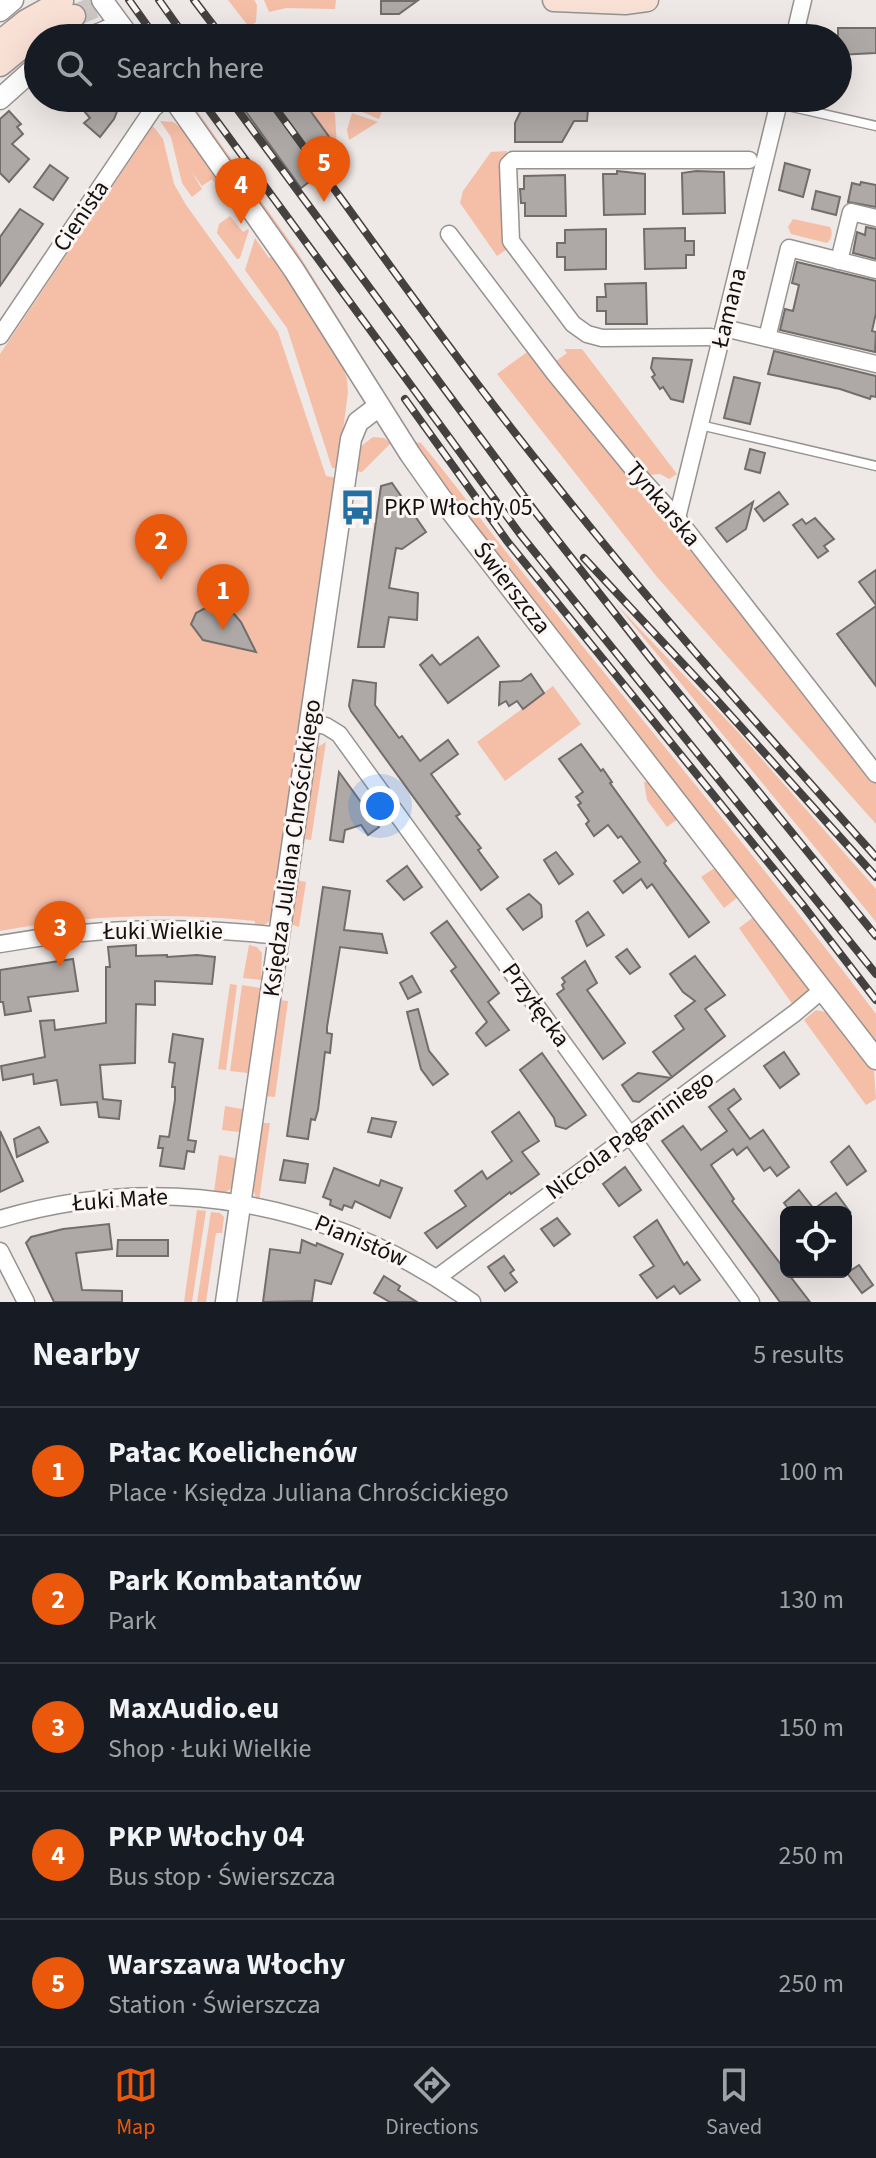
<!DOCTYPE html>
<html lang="en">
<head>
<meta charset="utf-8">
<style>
  body { margin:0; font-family:"Source Sans 3",sans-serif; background:#242831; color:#f1f3f6 }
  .controls { position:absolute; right:24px; bottom:24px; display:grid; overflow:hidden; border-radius:12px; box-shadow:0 8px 32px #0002 }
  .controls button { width:72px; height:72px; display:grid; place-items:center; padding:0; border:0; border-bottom:2px solid #363941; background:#171b24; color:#f1f3f6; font:40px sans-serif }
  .you { position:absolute; left:380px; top:806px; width:28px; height:28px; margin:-20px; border:6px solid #fff; border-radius:50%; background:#1a73e8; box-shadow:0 0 0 12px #1a73e833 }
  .badge { display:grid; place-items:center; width:52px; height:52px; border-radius:50%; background:#ea580c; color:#fff; font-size:26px; font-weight:700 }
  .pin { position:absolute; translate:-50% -66px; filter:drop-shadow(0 2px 4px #0008) }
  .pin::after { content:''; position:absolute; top:42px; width:28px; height:24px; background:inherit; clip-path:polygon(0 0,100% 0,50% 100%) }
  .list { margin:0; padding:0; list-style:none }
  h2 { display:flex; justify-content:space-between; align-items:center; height:104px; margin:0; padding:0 32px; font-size:34px }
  h2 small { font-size:26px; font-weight:400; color:#9ea1a6 }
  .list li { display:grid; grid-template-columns:52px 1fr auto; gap:24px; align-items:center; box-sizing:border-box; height:128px; padding:0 32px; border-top:2px solid #363941 }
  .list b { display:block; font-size:30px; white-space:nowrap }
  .list p { margin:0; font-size:26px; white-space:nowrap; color:#9ea1a6 }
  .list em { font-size:26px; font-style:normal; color:#9ea1a6 }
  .icon { flex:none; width:44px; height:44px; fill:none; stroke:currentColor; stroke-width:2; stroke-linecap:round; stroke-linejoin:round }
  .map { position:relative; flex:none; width:876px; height:1302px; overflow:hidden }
  .search { position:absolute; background:#171b24; box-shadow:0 8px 32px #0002; left:24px; right:24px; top:24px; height:88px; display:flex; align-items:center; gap:20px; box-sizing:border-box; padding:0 28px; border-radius:44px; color:#9ea1a6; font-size:30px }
  .sheet { height:744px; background:#171b24 }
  nav { display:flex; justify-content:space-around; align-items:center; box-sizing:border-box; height:112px; border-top:2px solid #363941; background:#171b24; font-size:22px; color:#9ea1a6 }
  nav a { display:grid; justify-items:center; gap:4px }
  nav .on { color:#ea580c }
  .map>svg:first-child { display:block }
  .green { fill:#f5bea7 }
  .building { fill:#aea9a7; stroke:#726d6b; stroke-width:2 }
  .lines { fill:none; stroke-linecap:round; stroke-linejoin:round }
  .secondary-tunnel { stroke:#cdc8c6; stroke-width:22; stroke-dasharray:22 11; stroke-linecap:butt }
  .service-casing { stroke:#989390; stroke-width:11 }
  .minor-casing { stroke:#989390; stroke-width:19 }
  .tertiary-casing { stroke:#989390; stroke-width:23 }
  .secondary-casing { stroke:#989390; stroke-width:25 }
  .service { stroke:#fff; stroke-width:8 }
  .minor { stroke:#fff; stroke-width:16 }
  .tertiary { stroke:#fff; stroke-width:20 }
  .secondary { stroke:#fae1d6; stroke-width:22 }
  .rail-casing { stroke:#444141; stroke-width:8 }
  .rail { stroke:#fbf6f3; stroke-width:5; stroke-dasharray:15; stroke-linecap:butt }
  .labels { text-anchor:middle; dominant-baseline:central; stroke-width:6; stroke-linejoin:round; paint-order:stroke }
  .street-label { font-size:24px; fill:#121010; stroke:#fbf6f3 }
  .poi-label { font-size:24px; fill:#121010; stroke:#fbf6f3; text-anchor:start }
</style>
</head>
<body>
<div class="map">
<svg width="876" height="1302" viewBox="0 0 876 1302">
  <rect width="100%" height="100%" fill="#eee8e6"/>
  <g class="green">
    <polygon points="228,0 254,0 257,5 256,22 249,27"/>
    <polygon points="264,0 336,0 335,9 286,8 269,12"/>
    <path d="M184 98H188L296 250 415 442 421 443C454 482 483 523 515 563 635 711 757 858 873 1010L876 1014V1045L443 488 289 245Z"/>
    <polygon points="301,98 328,98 325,101 335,114 337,148"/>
    <polygon points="355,98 387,98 379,119 353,108"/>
    <polygon points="352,113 378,122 349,140 347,130"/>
    <polygon points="160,121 173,122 183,129 235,201 230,204 212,179 202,186 191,171 202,189 192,197 182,183 171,137"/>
    <path d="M153 126 163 139 174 184 186 205 278 332 326 476 337 478 273 916C268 924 264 926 255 926V921C169 912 85 915 0 931V354Z"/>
    <polygon points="507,151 499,174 504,187 510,247 497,256 460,203 463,191 491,152"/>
    <polygon points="230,216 243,232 248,229 249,230 240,258 237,259 217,233 219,224"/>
    <path d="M793 219 830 227C833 232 832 239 827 243L791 234 788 227Z"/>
    <polygon points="255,238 269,258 274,255 342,364 347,379 348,392 338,469 332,468 287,328 245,270"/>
    <polygon points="564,349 582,349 677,474 669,479 660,474 649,475 642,469 556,361 567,353"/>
    <polygon points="530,350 876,782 876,824 657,577 497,374"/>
    <polygon points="373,437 384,438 391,443 362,472 355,471 360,447"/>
    <polygon points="616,604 738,732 876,889 876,922"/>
    <polygon points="553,686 581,724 505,781 477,742"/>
    <polygon points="326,742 311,840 304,839 314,754 318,747"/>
    <polygon points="644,782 650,782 679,818 667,827 647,800"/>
    <polygon points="713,869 719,870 739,896 724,908 701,877"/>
    <polygon points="296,880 306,882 299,927 290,924"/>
    <polygon points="755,916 808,985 807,995 795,1008 739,928"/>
    <polygon points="249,945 257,947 262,953 261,976 265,977 261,980 243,978"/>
    <polygon points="230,984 237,985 226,1070 218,1069"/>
    <polygon points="242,985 260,988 262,991 251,1070 248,1073 230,1071"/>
    <polygon points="279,1000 288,1001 275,1097 266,1096"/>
    <polygon points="816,1010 830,1013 874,1071 876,1099 866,1105 804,1020"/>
    <polygon points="225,1106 242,1109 245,1112 242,1130 239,1132 222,1130"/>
    <path d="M261 1123H270L259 1201C245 1188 258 1142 261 1123Z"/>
    <polygon points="219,1155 235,1158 238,1161 234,1186 225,1193 214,1192"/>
    <polygon points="197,1210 206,1211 192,1302 184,1302"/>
    <polygon points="211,1212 220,1213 224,1217 222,1233 216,1233 206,1302 197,1302"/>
  </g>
  <g class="building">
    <polygon points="381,1 417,1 399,14 381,14"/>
    <polygon points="491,26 530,26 530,38 480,38"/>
    <polygon points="838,28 876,28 876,53 838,55"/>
    <polygon points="73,98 113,98 118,109 114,119 100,137 84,123 90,118"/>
    <polygon points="236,98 301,98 343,156 301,188"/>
    <polygon points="570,98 589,98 587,121 574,121 562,142 515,142 515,123 525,102 570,102"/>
    <polygon points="9,111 21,124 17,127 23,134 12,144 29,159 9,182 0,173 0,119"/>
    <polygon points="785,163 810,170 803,197 779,190"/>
    <polygon points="50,165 68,178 53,200 34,187"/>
    <polygon points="617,171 645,174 645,214 604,215 603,174 617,174"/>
    <polygon points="696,171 724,172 725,213 683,214 682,173"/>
    <polygon points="565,175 566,216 525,216 525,203 521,203 520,189 524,189 524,176"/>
    <polygon points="861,182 876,185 876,207 848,202 852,183 860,185"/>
    <polygon points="816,191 840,197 836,215 812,209"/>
    <polygon points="20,209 43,224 0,286 0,237"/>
    <polygon points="866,227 876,229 876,259 853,253 857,232 865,235"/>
    <polygon points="685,228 685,241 694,241 694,255 686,255 686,268 645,269 644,229"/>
    <polygon points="606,229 606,269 565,270 565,257 557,257 557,243 565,243 565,230"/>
    <polygon points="797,262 876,281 876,313 872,331 876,332 875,352 780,330 785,309 793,311 799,285 792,283"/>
    <polygon points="646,283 647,324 606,324 606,311 597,311 597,297 606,297 605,284"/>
    <polygon points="774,351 876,376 876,397 871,396 870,399 840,389 768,374"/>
    <polygon points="653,358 692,360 683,402 671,399 663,387 660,389 652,377 655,375 651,368"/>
    <polygon points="734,377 760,383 750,424 724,418"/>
    <polygon points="750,449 765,453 760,473 745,469"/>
    <polygon points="392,483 426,532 402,549 396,548 389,588 418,593 417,620 389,617 384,647 358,647 381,486"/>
    <polygon points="779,492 788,504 764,521 755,509"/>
    <polygon points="753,502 746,529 727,542 716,528"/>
    <polygon points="815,518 834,539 824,546 828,551 818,558 793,525 802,519 806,524"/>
    <polygon points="876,570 876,605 859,582"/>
    <polygon points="211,605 234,610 234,614 241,622 256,652 203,640 191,624 196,613"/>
    <polygon points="876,606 876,686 837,634"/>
    <polygon points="478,637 499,666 448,703 420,665 432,655 440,665"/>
    <polygon points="531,674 544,693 523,709 517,701 509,706 506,701 499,705 500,682 521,681"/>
    <polygon points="353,680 376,683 375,705 399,738 402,736 420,761 448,740 458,754 431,774 460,814 456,816 481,848 478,850 498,877 481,890 351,711 349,706"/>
    <polygon points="581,744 601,771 603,769 612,782 610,783 666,861 664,863 709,922 689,937 652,884 647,888 641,879 623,893 614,881 640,862 621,836 618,838 608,825 594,836 586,824 589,821 578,805 581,803 576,797 583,792 559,759"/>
    <polygon points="339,772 379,827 368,835 361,825 345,830 343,842 330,840"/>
    <polygon points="556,852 573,874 559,884 544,860"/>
    <polygon points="407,866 422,887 404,900 387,881"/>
    <polygon points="323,887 350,891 344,930 382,934 387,953 340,947 327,1027 327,1033 332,1034 330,1053 325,1052 318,1110 315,1120 311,1119 308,1139 287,1136"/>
    <polygon points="529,894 541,905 542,917 523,930 507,909"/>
    <polygon points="588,912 604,935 587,946 576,921"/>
    <polygon points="447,921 499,993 488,1002 509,1030 486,1046 476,1033 487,1022 451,971 456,967 431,933"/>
    <polygon points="136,945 136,956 167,955 167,957 197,955 215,957 212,984 155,981 155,1005 136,1004 135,1063 100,1065 103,1099 121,1101 119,1119 99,1117 97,1102 61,1105 57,1080 34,1084 33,1074 3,1080 1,1066 45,1057 40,1021 54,1020 55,1030 106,1023 106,967 110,967 108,947"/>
    <polygon points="627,949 640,967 630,974 616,957"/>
    <polygon points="695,956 725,995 705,1009 725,1036 672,1077 653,1052 684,1029 675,1016 695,1001 683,992 670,974"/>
    <polygon points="73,959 78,991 28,997 31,1011 5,1015 3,1002 0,1002 0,970"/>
    <polygon points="585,961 597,983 587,990 625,1043 603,1059 557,994 564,989 562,985 565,982 562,978"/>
    <polygon points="412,976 421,992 408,999 400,983"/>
    <polygon points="418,1009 429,1051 448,1074 433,1085 421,1069 407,1012"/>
    <polygon points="173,1034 203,1039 188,1140 196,1141 194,1152 187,1151 184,1169 160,1166 163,1148 158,1148 160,1136 169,1137 175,1100 175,1087 172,1087 175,1063 169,1062"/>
    <polygon points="784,1052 799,1074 780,1088 764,1066"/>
    <polygon points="542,1053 586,1115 566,1129 556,1126 554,1118 520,1070"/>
    <polygon points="638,1073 671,1078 639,1102 633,1101 622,1085"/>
    <polygon points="734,1089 741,1099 728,1109 750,1139 763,1130 789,1167 777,1176 770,1167 764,1171 747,1147 737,1155 733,1149 711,1165 734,1199 732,1201 810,1302 780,1302 662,1141 683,1126 701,1150 727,1131 709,1107"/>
    <polygon points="519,1112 539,1141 522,1152 539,1174 511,1194 510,1192 437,1248 425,1233 466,1206 455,1191 482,1171 487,1179 512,1161 492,1132"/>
    <polygon points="372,1118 396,1122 391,1137 368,1132"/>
    <polygon points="39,1127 48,1142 17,1157 14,1139"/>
    <polygon points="0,1131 23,1181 0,1192"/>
    <polygon points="849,1146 866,1171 847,1185 831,1162"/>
    <polygon points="284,1160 308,1164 305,1183 280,1180"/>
    <polygon points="625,1167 641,1190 619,1206 603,1184"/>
    <polygon points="334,1168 379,1186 381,1180 402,1188 390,1218 355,1201 352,1208 344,1205 342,1210 330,1205 331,1200 323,1197"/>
    <polygon points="799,1190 814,1209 836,1193 850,1212 791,1212 784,1203"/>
    <polygon points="557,1218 570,1234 554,1246 541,1229"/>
    <polygon points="657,1220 684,1265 687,1262 700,1280 680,1294 674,1286 657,1298 640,1275 654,1266 634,1237"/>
    <polygon points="109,1224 112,1249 76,1253 82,1290 122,1291 122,1302 54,1302 26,1243 31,1237 63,1229"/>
    <polygon points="118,1240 168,1240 168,1256 117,1256"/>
    <polygon points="302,1240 316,1246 317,1243 343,1254 331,1284 315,1280 312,1301 263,1302 270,1249 300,1253"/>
    <polygon points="504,1256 514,1270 510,1273 517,1282 505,1291 488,1267"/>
    <polygon points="859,1265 873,1285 862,1293 847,1273"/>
    <polygon points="384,1276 400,1286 398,1290 417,1302 390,1302 374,1293"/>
  </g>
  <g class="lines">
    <polyline class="secondary-tunnel" points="74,16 111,0"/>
    <defs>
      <g id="service">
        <polyline points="779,104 876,126"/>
        <polyline points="700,425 876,466"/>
      </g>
      <g id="minor">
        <polyline points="794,38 803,0"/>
        <polyline points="449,234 555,374 637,474 677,518 876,774"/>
        <polyline points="839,261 851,212 876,218"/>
        <polyline points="724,328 876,364"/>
        <polyline points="0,336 153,109 165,98"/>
        <polyline points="711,337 602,338 587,334 573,324 511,241 508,165 513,160 749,160"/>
        <polyline points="767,338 789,248 876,270"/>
        <polyline points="677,518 780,98"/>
        <polyline points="310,723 326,726 339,734 751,1302"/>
        <path d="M0 944C96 927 183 925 280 936"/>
        <path d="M0 1219C165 1170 333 1202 472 1302"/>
        <polyline points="0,1251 26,1302"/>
        <polyline points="438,1277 795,1013 821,991"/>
      </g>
      <g id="tertiary">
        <polyline points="102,0 130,38"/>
        <polyline points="0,11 13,0"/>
        <polyline points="89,38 120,25"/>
        <polyline points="173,98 294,270 410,454 441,498 876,1059"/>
        <polyline points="0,99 38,65"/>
        <polyline points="226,1302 351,439 358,422 379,406"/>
      </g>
      <g id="secondary">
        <polyline points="554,0 625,3 647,0"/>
        <polyline points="0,42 26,21 62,1"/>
        <polyline points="0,65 32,39 74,16"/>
      </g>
    </defs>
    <use href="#service" class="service-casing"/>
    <use href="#minor" class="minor-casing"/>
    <use href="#tertiary" class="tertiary-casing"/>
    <use href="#secondary" class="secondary-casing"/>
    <use href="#service" class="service"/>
    <use href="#minor" class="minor"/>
    <use href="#tertiary" class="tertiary"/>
    <use href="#secondary" class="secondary"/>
    <defs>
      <g id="rail">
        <polyline points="129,0 156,38"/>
        <polyline points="159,0 186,38"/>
        <polyline points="194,0 223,38"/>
        <polyline points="200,98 520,534 876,974"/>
        <polyline points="229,98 537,514 650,658 876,936"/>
        <path d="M268 98C362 226 453 357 553 481 656 611 766 734 876 857"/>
        <polyline points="405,399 507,541 802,904 876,1000"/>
        <polyline points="584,558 714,697 876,877"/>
      </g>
    </defs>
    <use href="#rail" class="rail-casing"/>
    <use href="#rail" class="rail"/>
  </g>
  <defs>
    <symbol id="bus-bare" viewBox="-9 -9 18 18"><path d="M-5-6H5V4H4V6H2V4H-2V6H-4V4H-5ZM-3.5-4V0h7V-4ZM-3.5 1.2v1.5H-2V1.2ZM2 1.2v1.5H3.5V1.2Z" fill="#236fa1" stroke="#fbf6f3" stroke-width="2.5" paint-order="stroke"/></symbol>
  </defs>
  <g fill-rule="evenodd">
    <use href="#bus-bare" x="332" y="482" width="51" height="51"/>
  </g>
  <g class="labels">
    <g class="street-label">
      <text transform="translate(81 216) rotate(-56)">Cienista</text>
      <text transform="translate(729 308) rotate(-76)">Łamana</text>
      <text transform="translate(663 504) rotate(50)">Tynkarska</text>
      <text transform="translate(512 588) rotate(52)">Świerszcza</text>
      <text transform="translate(292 848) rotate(-82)">Księdza Juliana Chrościckiego</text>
      <text x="163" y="931">Łuki Wielkie</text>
      <text transform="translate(536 1005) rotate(54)">Przyłęcka</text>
      <text transform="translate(630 1135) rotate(-36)">Niccola Paganiniego</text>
      <text transform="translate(120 1200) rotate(-4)">Łuki Małe</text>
      <text transform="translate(361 1241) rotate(23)">Pianistów</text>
    </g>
    <g class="poi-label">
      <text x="384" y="507">PKP Włochy 05</text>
    </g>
  </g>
</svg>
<div class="controls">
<button><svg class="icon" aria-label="locate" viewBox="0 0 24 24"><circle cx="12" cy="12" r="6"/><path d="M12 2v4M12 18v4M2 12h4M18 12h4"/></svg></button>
</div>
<div class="you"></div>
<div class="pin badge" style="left:223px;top:630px">1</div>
<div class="pin badge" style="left:161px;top:580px">2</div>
<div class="pin badge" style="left:60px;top:967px">3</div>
<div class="pin badge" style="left:241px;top:224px">4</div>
<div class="pin badge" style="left:324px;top:202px">5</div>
<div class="search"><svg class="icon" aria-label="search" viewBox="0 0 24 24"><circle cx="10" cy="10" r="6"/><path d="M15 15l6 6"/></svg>Search here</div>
</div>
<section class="sheet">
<h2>Nearby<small>5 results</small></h2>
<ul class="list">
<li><span class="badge">1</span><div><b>Pałac Koelichenów</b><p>Place · Księdza Juliana Chrościckiego</p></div><em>100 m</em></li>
<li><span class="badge">2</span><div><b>Park Kombatantów</b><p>Park</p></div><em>130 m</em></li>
<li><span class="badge">3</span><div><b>MaxAudio.eu</b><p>Shop · Łuki Wielkie</p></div><em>150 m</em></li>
<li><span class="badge">4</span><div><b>PKP Włochy 04</b><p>Bus stop · Świerszcza</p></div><em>250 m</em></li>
<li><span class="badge">5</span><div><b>Warszawa Włochy</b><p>Station · Świerszcza</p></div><em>250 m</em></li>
</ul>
</section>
<nav>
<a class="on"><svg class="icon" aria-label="map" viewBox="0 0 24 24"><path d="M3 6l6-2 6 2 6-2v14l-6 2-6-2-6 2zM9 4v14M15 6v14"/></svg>Map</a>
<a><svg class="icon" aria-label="directions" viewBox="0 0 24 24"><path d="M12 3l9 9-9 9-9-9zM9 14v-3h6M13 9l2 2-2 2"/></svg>Directions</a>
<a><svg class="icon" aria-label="saved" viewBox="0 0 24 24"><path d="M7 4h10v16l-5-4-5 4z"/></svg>Saved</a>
</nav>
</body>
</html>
